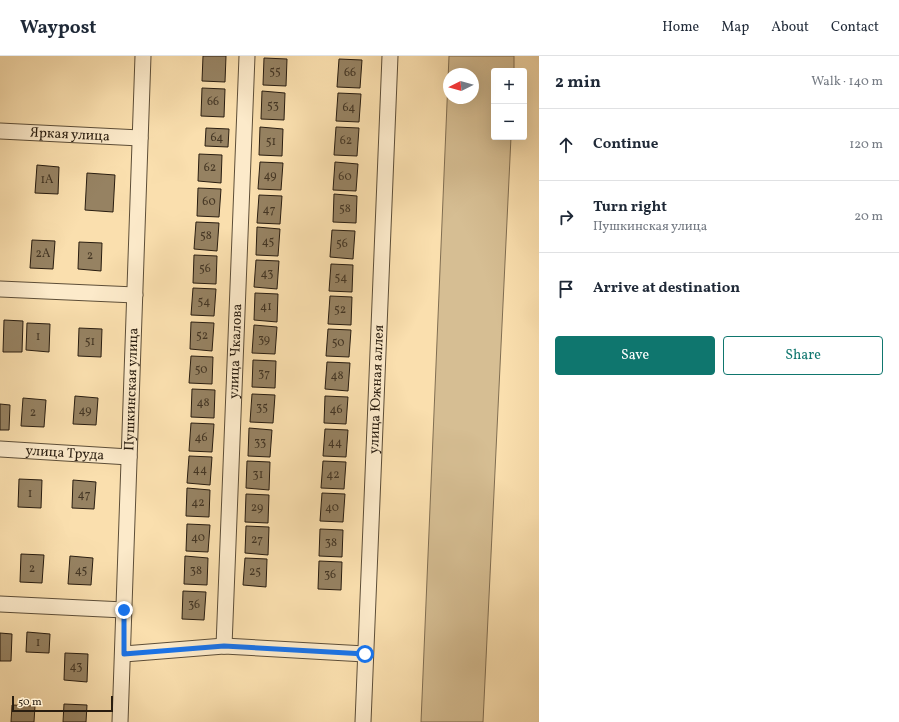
<!DOCTYPE html>
<html lang="en">
<head>
<meta charset="utf-8">
<style>
  body { margin:0; font-family:Vollkorn,serif; background:#f2f2f3; color:#1f2937 }
  .controls { position:absolute; right:12px; top:12px; display:grid; overflow:hidden; border-radius:4px; box-shadow:0 4px 16px #0002 }
  .controls button { width:36px; height:36px; display:grid; place-items:center; padding:0; border:0; border-bottom:1px solid #e0e1e3; background:#fff; color:#1f2937; font:20px sans-serif }
  .compass { position:absolute; left:443px; top:12px; width:36px; height:36px; border-radius:50%; background:#fff; box-shadow:0 4px 16px #0002; rotate:265deg }
  .scale { position:absolute; left:12px; bottom:10px; width:101px; box-sizing:border-box; padding-left:4px; border:2px solid #291d10; border-top:0; font-size:11px; line-height:14px; white-space:nowrap; color:#291d10; -webkit-text-stroke:3px #fceaca; paint-order:stroke }
  .stop { position:absolute; width:12px; height:12px; margin:-9px; border:3px solid #1a73e8; border-radius:50%; background:#fff }
  .stop.end { background:#1a73e8; border-color:#fff; box-shadow:0 1px 4px #0008 }
  .list { margin:0; padding:0; list-style:none }
  h2 { display:flex; justify-content:space-between; align-items:center; height:52px; margin:0; padding:0 16px; font-size:17px }
  h2 small { font-size:13px; font-weight:400; color:#747a83 }
  .list li { display:grid; grid-template-columns:26px 1fr auto; gap:12px; align-items:center; box-sizing:border-box; height:72px; padding:0 16px; border-top:1px solid #e0e1e3 }
  .list b { display:block; font-size:15px; white-space:nowrap }
  .list p { margin:0; font-size:13px; white-space:nowrap; color:#747a83 }
  .list em { font-size:13px; font-style:normal; color:#747a83 }
  .actions { display:flex; gap:8px; padding:12px 16px }
  .actions a { flex:1; padding:9px 0; border:1px solid #0f766e; border-radius:4px; text-align:center; font-size:14px; color:#0f766e }
  .actions .main { background:#0f766e; color:#fff }
  .icon { flex:none; width:22px; height:22px; fill:none; stroke:currentColor; stroke-width:2; stroke-linecap:round; stroke-linejoin:round }
  .map { position:relative; flex:none; width:539px; height:666px; overflow:hidden }
  header { display:flex; align-items:center; gap:24px; box-sizing:border-box; height:56px; padding:0 20px; background:#fff; border-bottom:1px solid #e0e1e3 }
  header strong { font-size:19px }
  nav { display:flex; gap:22px; margin-inline-start:auto; font-size:14px }
  main { display:flex }
  aside { flex:1; background:#fff }
  .map>svg:first-child { display:block }
  .green { fill:#d6be93; stroke:#806e52; fill-rule:evenodd }
  .building { fill:#968262; stroke:#291d10 }
  .lines { fill:none; stroke-linecap:round; stroke-linejoin:round }
  .street-casing { stroke:#5d4e38; stroke-width:17 }
  .street { stroke:#fceaca; stroke-width:15 }
  .route { stroke:#1a73e8; stroke-width:5 }
  .labels { text-anchor:middle; dominant-baseline:central; stroke-width:3; stroke-linejoin:round; paint-order:stroke }
  .number-label { font-size:12px; fill:#443624 }
  .street-label { font-size:14px; fill:#291d10; stroke:#fceaca }
</style>
</head>
<body>
<header>
<strong>Waypost</strong>
<nav><a>Home</a><a>Map</a><a>About</a><a>Contact</a></nav>
</header>
<main>
<div class="map">
<svg width="539" height="666" viewBox="0 0 539 666">
  <rect width="100%" height="100%" fill="#fadfae"/>
  <filter id="stains"><feTurbulence type="fractalNoise" baseFrequency=".005" numOctaves="4"/><feColorMatrix values="0 0 0 0 .2 0 0 0 0 .09 0 0 0 0 .02 0 0 0 .5 -.17"/></filter>
  <radialGradient id="worn" r=".72"><stop offset=".6" stop-color="#630" stop-opacity="0"/><stop offset="1" stop-color="#630" stop-opacity=".3"/></radialGradient>
  <path class="green" d="M449 0H514V15H494V81H511L483 666H421ZM449 18H473V42H449Z"/>
  <g class="building">
    <polygon points="203,0 226,0 225,26 202,25"/>
    <polygon points="264,2 287,3 286,30 263,29"/>
    <polygon points="339,3 362,4 360,32 337,31"/>
    <polygon points="202,32 225,33 224,61 201,60"/>
    <polygon points="262,35 285,37 284,64 261,63"/>
    <polygon points="338,37 361,38 359,66 336,65"/>
    <polygon points="260,71 283,73 282,100 259,99"/>
    <polygon points="336,71 359,72 357,100 334,99"/>
    <polygon points="206,72 229,73 228,91 205,90"/>
    <polygon points="199,98 222,99 221,127 198,125"/>
    <polygon points="260,106 283,107 281,134 258,133"/>
    <polygon points="335,106 358,108 356,135 333,134"/>
    <polygon points="37,109 59,111 58,138 35,137"/>
    <polygon points="87,117 115,119 113,156 85,154"/>
    <polygon points="198,132 221,133 219,161 197,160"/>
    <polygon points="334,138 357,140 356,167 333,166"/>
    <polygon points="259,139 282,140 280,168 257,167"/>
    <polygon points="196,166 219,167 217,195 194,193"/>
    <polygon points="257,171 280,173 278,200 256,199"/>
    <polygon points="332,174 355,175 353,203 330,201"/>
    <polygon points="32,184 55,185 53,213 30,212"/>
    <polygon points="79,186 102,187 101,215 78,213"/>
    <polygon points="194,199 217,200 216,228 193,227"/>
    <polygon points="256,204 279,205 277,233 254,231"/>
    <polygon points="331,208 353,209 352,236 329,235"/>
    <polygon points="193,232 216,233 214,260 191,259"/>
    <polygon points="255,237 278,238 277,266 254,264"/>
    <polygon points="330,240 352,241 351,269 328,268"/>
    <polygon points="4,264 23,265 22,296 3,296"/>
    <polygon points="191,266 214,267 212,295 190,293"/>
    <polygon points="27,267 50,268 49,296 26,294"/>
    <polygon points="254,269 277,271 275,298 252,297"/>
    <polygon points="79,272 102,273 101,301 78,300"/>
    <polygon points="328,273 351,274 349,301 326,300"/>
    <polygon points="191,300 213,301 212,328 189,327"/>
    <polygon points="253,304 276,305 275,332 252,331"/>
    <polygon points="327,306 350,307 348,335 325,333"/>
    <polygon points="192,333 215,334 214,362 191,361"/>
    <polygon points="252,338 275,339 273,367 250,366"/>
    <polygon points="75,340 98,342 96,369 73,368"/>
    <polygon points="325,340 348,341 346,368 324,367"/>
    <polygon points="23,342 46,344 44,371 21,370"/>
    <polygon points="0,348 10,349 9,374 0,374"/>
    <polygon points="191,367 214,368 212,396 189,395"/>
    <polygon points="249,372 272,374 270,401 248,400"/>
    <polygon points="325,373 348,374 346,401 323,400"/>
    <polygon points="189,400 212,401 210,429 187,427"/>
    <polygon points="247,405 270,406 269,434 246,432"/>
    <polygon points="323,405 346,406 344,433 321,432"/>
    <polygon points="19,423 42,424 41,452 18,451"/>
    <polygon points="73,424 96,426 94,453 72,452"/>
    <polygon points="187,432 210,434 209,461 186,460"/>
    <polygon points="322,437 345,438 343,466 320,465"/>
    <polygon points="246,438 269,439 268,467 245,466"/>
    <polygon points="187,468 210,469 208,496 186,495"/>
    <polygon points="246,470 269,471 268,499 245,497"/>
    <polygon points="320,473 343,474 342,501 319,500"/>
    <polygon points="21,498 44,499 42,527 20,526"/>
    <polygon points="70,500 93,502 91,529 68,528"/>
    <polygon points="185,500 208,502 207,529 184,528"/>
    <polygon points="245,502 267,503 266,531 243,529"/>
    <polygon points="319,505 342,506 341,534 318,533"/>
    <polygon points="183,535 206,536 204,564 182,563"/>
    <polygon points="27,576 50,578 49,597 26,596"/>
    <polygon points="0,577 12,578 11,605 0,605"/>
    <polygon points="65,597 88,598 87,626 64,624"/>
    <polygon points="64,648 87,649 86,666 63,666"/>
    <polygon points="12,649 35,650 34,666 11,666"/>
  </g>
  <g class="lines">
    <defs>
      <g id="street">
        <path id="s1" d="M0 75 140 82"/>
        <polyline points="0,233 135,239"/>
        <path id="s2" d="M0 393 129 401"/>
        <polyline points="0,548 124,554"/>
        <path id="s3" d="M224 590 247 0"/>
        <polyline points="124,598 224,590 365,598"/>
        <path id="s4" d="M120 666 143 0"/>
        <path id="s5" d="M363 666 390 0"/>
      </g>
    </defs>
    <use href="#street" class="street-casing"/>
    <use href="#street" class="street"/>
  </g>
  <g class="lines">
    <polyline class="route" points="124,554 124,598 224,590 365,598"/>
  </g>
  <g class="labels">
    <g class="number-label">
      <text x="275" y="16">55</text>
      <text x="350" y="17">66</text>
      <text x="213" y="46">66</text>
      <text x="273" y="50">53</text>
      <text x="349" y="52">64</text>
      <text x="217" y="82">64</text>
      <text x="346" y="85">62</text>
      <text x="271" y="86">51</text>
      <text x="210" y="112">62</text>
      <text x="270" y="120">49</text>
      <text x="345" y="121">60</text>
      <text x="47" y="124">1А</text>
      <text x="209" y="146">60</text>
      <text x="345" y="153">58</text>
      <text x="269" y="154">47</text>
      <text x="206" y="180">58</text>
      <text x="268" y="186">45</text>
      <text x="342" y="188">56</text>
      <text x="43" y="198">2А</text>
      <text x="90" y="200">2</text>
      <text x="205" y="213">56</text>
      <text x="267" y="218">43</text>
      <text x="341" y="222">54</text>
      <text x="204" y="246">54</text>
      <text x="266" y="251">41</text>
      <text x="340" y="254">52</text>
      <text x="202" y="280">52</text>
      <text x="38" y="281">1</text>
      <text x="264" y="284">39</text>
      <text x="90" y="286">51</text>
      <text x="338" y="287">50</text>
      <text x="201" y="314">50</text>
      <text x="264" y="318">37</text>
      <text x="337" y="320">48</text>
      <text x="203" y="347">48</text>
      <text x="262" y="352">35</text>
      <text x="336" y="354">46</text>
      <text x="85" y="355">49</text>
      <text x="33" y="357">2</text>
      <text x="201" y="382">46</text>
      <text x="260" y="387">33</text>
      <text x="335" y="387">44</text>
      <text x="200" y="414">44</text>
      <text x="258" y="419">31</text>
      <text x="333" y="419">42</text>
      <text x="30" y="438">1</text>
      <text x="84" y="439">47</text>
      <text x="198" y="447">42</text>
      <text x="257" y="452">29</text>
      <text x="332" y="452">40</text>
      <text x="198" y="482">40</text>
      <text x="257" y="484">27</text>
      <text x="331" y="487">38</text>
      <text x="32" y="513">2</text>
      <text x="81" y="515">45</text>
      <text x="196" y="515">38</text>
      <text x="255" y="516">25</text>
      <text x="330" y="519">36</text>
      <text x="194" y="549">36</text>
      <text x="38" y="587">1</text>
      <text x="76" y="611">43</text>
    </g>
    <g class="street-label">
      <text stroke="none"><textPath href="#s1" startOffset="70">Яркая улица</textPath></text>
      <text stroke="none"><textPath href="#s3" startOffset="295">улица Чкалова</textPath></text>
      <text stroke="none"><textPath href="#s4" startOffset="333">Пушкинская улица</textPath></text>
      <text stroke="none"><textPath href="#s5" startOffset="333">улица Южная аллея</textPath></text>
      <text stroke="none"><textPath href="#s2" startOffset="65">улица Труда</textPath></text>
    </g>
  </g>
  <rect width="100%" height="100%" filter="url(#stains)"/>
  <rect width="100%" height="100%" fill="url(#worn)"/>
</svg>
<div class="controls">
<button>+</button>
<button>−</button>
</div>
<svg class="compass" viewBox="-18 -18 36 36"><path d="M0-13l5 13h-10z" fill="#e53935"/><path d="M0 13l5-13h-10z" fill="#747a83"/></svg>
<div class="scale">50 m</div>
<div class="stop" style="left:365px;top:598px"></div>
<div class="stop end" style="left:124px;top:554px"></div>
</div>
<aside>
<h2>2 min<small>Walk · 140 m</small></h2>
<ul class="list">
<li><svg class="icon" aria-label="ahead" viewBox="0 0 24 24"><path d="M12 20V5M6 11l6-6 6 6"/></svg><div><b>Continue</b></div><em>120 m</em></li>
<li><svg class="icon" aria-label="right" viewBox="0 0 24 24"><path d="M7 20v-9h11M14 6l5 5-5 5"/></svg><div><b>Turn right</b><p>Пушкинская улица</p></div><em>20 m</em></li>
<li><svg class="icon" aria-label="arrive" viewBox="0 0 24 24"><path d="M6 21V4h12l-3 4 3 4H6"/></svg><div><b>Arrive at destination</b></div></li>
</ul>
<div class="actions"><a class="main">Save</a><a>Share</a></div>
</aside>
</main>
</body>
</html>
